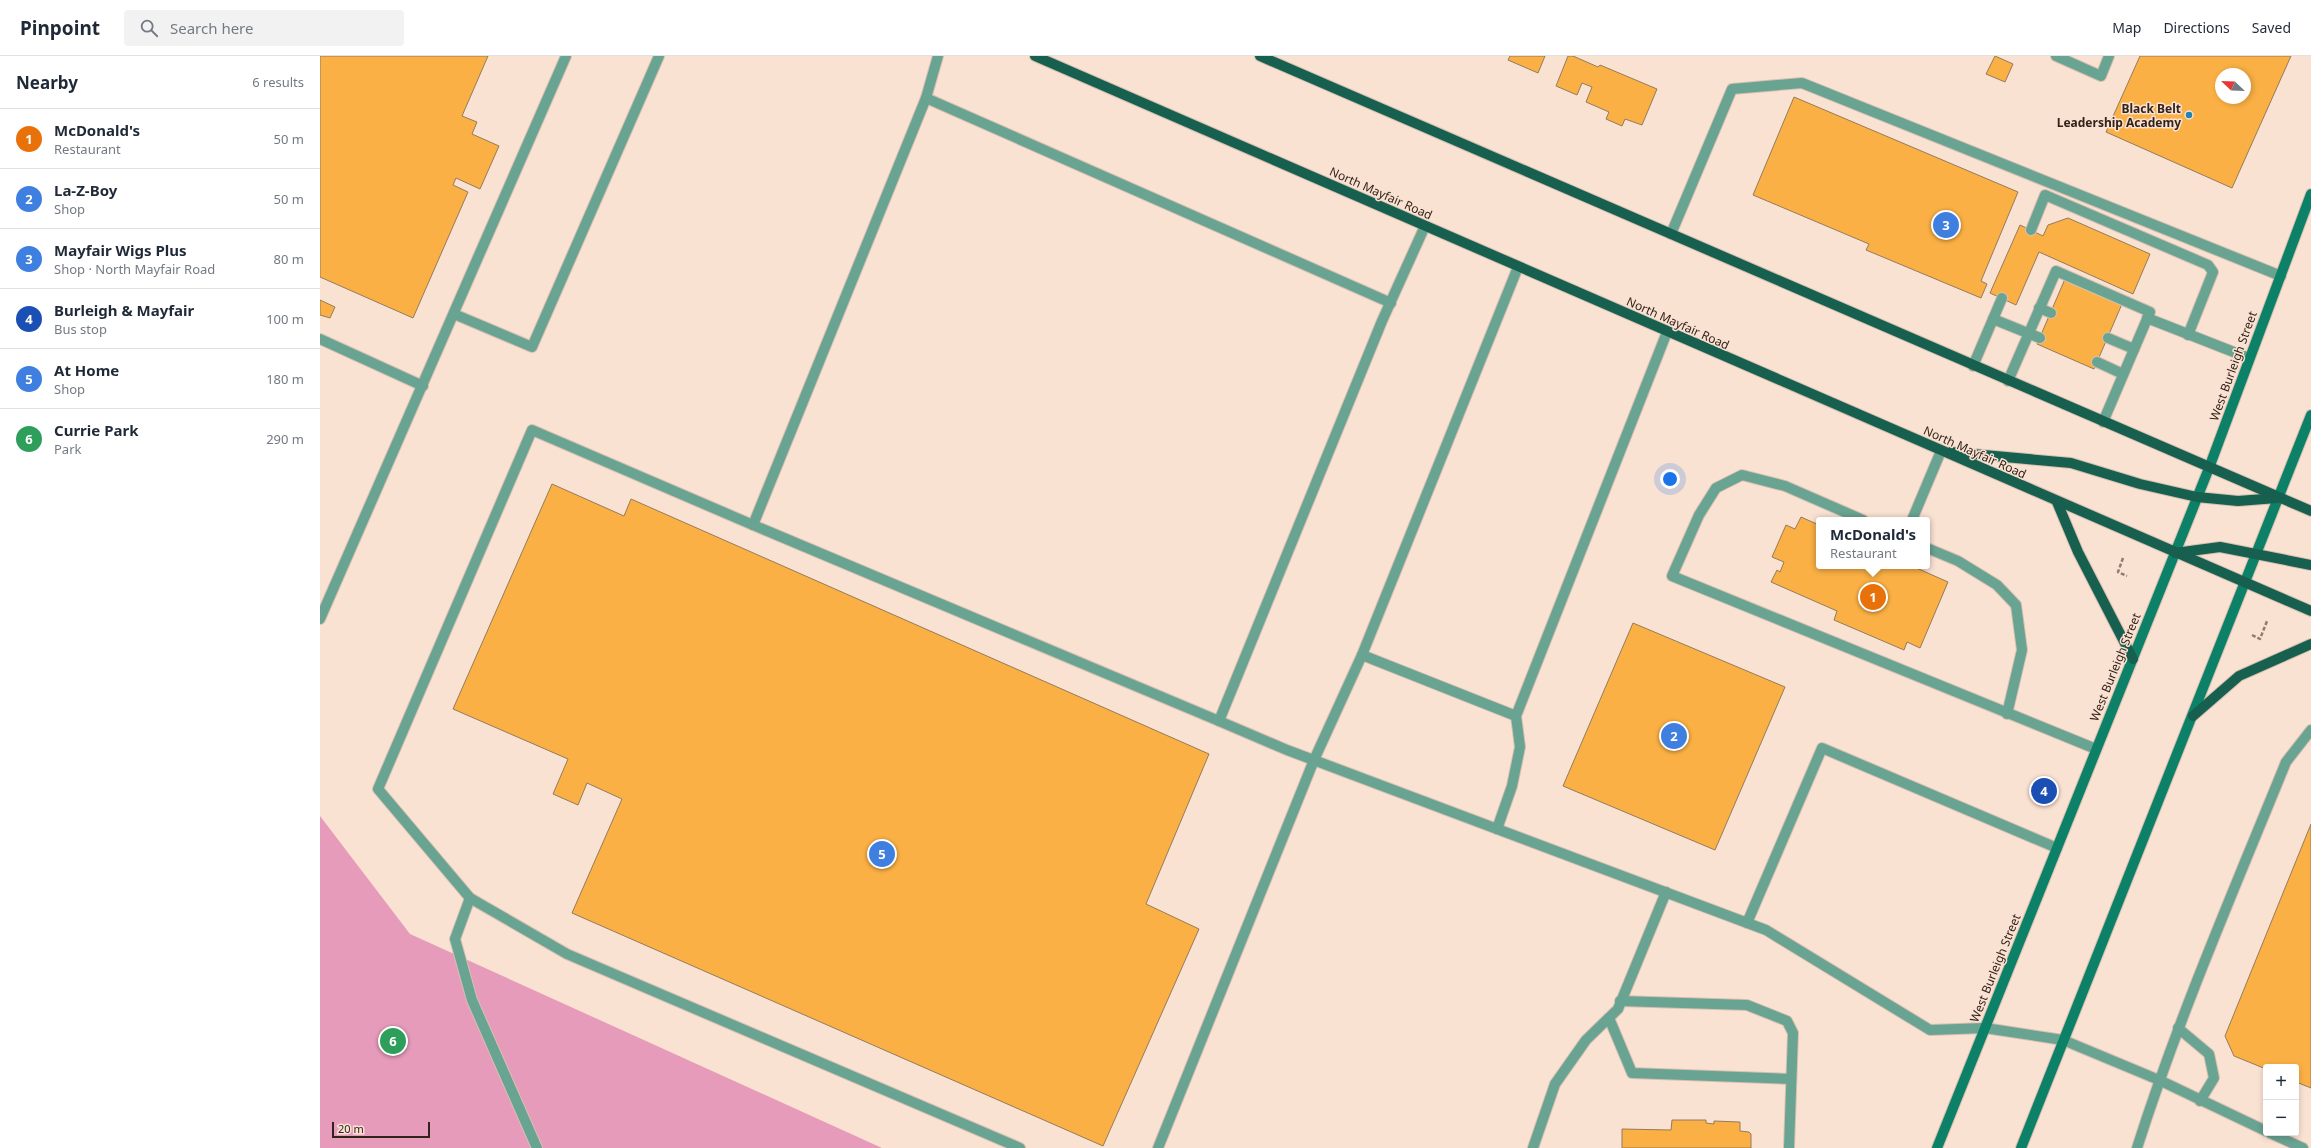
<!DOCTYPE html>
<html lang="en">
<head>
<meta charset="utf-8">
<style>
  body { margin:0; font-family:"Noto Sans",sans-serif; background:#f2f2f3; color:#1f2937 }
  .controls { position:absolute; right:12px; bottom:12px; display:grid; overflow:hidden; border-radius:4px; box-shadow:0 2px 6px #0003 }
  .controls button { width:36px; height:36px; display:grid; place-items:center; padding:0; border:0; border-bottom:1px solid #e0e1e3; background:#fff; color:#1f2937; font:20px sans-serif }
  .compass { position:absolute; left:1895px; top:12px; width:36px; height:36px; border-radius:50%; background:#fff; box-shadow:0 2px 6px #0003; rotate:293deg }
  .scale { position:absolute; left:12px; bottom:10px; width:98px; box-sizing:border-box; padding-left:4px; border:2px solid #32231a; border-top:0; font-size:11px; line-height:14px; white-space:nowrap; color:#32231a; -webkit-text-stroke:3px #fae2d3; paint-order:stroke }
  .you { position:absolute; left:1350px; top:423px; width:14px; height:14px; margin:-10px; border:3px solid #fff; border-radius:50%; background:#1a73e8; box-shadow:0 0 0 6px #1a73e833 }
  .badge { display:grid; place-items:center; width:26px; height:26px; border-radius:50%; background:#2384af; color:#fff; font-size:13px; font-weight:700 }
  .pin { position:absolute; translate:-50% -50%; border:2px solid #fff; box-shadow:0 1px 4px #0006 }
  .popup { position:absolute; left:1496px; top:461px; width:114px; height:52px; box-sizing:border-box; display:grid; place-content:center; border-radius:4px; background:#fff; filter:drop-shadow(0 1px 3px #0005); font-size:13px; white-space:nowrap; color:#747a83 }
  .popup b { font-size:15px; color:#1f2937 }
  .popup::after { content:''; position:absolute; left:50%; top:100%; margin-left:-8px; border:8px solid transparent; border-top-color:#fff }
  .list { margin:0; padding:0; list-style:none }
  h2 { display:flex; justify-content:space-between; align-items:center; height:52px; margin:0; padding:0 16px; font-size:17px }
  h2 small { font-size:13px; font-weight:400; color:#747a83 }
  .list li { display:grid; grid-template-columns:26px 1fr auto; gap:12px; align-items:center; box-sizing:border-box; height:60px; padding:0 16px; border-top:1px solid #e0e1e3 }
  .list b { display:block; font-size:15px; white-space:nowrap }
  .list p { margin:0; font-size:13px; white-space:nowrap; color:#747a83 }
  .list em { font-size:13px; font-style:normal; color:#747a83 }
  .icon { flex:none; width:22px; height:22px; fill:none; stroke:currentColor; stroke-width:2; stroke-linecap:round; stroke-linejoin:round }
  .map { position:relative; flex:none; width:1991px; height:1092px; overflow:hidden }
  header { display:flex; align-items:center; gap:24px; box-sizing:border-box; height:56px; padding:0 20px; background:#fff; border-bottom:1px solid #e0e1e3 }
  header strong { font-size:19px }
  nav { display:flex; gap:22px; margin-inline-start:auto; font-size:14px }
  .search { width:280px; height:36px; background:#f2f2f3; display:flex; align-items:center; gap:10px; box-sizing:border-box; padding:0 14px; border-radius:4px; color:#747a83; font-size:15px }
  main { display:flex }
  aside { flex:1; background:#fff }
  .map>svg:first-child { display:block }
  .green { fill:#e69bba }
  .building { fill:#fab044; stroke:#947b5b; fill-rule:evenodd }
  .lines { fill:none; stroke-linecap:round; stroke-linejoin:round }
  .service-casing { stroke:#d6c0b2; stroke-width:12 }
  .secondary-casing { stroke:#d6c0b2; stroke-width:12 }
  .primary-casing { stroke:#d6c0b2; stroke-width:12 }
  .path { stroke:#8f7c70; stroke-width:2.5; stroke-dasharray:4 2; stroke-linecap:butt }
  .service { stroke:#69a391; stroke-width:10 }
  .secondary { stroke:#0d8068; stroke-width:10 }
  .primary { stroke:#175f4e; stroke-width:10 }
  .poi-dot { fill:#2384af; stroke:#fae2d3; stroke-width:1.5 }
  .labels { text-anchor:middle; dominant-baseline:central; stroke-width:3; stroke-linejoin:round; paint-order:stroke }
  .poi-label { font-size:12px; font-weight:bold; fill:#32231a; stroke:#fae2d3; text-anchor:end }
  .street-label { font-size:12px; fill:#32231a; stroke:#fae2d3 }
</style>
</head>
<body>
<header>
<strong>Pinpoint</strong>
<div class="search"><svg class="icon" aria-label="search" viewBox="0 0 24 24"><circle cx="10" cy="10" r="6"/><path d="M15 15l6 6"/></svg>Search here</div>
<nav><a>Map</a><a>Directions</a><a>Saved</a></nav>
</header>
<main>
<aside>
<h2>Nearby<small>6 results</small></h2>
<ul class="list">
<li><span class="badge" style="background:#e8710a">1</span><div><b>McDonald's</b><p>Restaurant</p></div><em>50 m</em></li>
<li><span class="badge" style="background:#3f7fe0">2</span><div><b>La-Z-Boy</b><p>Shop</p></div><em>50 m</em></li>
<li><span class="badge" style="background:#3f7fe0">3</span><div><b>Mayfair Wigs Plus</b><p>Shop · North Mayfair Road</p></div><em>80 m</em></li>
<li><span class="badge" style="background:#1a4fb4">4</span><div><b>Burleigh &amp; Mayfair</b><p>Bus stop</p></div><em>100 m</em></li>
<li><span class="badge" style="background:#3f7fe0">5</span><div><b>At Home</b><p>Shop</p></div><em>180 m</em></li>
<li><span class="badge" style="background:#2e9e5b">6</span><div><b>Currie Park</b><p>Park</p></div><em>290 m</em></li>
</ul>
</aside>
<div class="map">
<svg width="1991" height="1092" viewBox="0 0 1991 1092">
  <rect width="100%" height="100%" fill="#fae2d3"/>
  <polygon class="green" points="0,760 90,878 562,1092 0,1092"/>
  <g class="building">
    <polygon points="0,0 168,0 142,60 157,66 152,78 179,90 160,133 136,122 133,129 148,136 93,262 0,221"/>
    <polygon points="1190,0 1225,0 1218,17 1188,4"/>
    <polygon points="1248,0 1253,0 1278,11 1280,9 1337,33 1322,69 1305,63 1302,70 1286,63 1289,56 1266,46 1272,31 1262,27 1257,39 1236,30"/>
    <polygon points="1675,0 1693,8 1685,26 1666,18"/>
    <path d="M1820 0H1971L1912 132 1786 76ZM1901 18H1925V42H1901Z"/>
    <polygon points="1474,41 1698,136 1661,225 1667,228 1661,242 1546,194 1549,188 1433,139"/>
    <polygon points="1748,162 1830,198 1813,238 1719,196 1696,249 1670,237 1700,169 1723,180 1728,169"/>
    <polygon points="1745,223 1802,248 1774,313 1717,288"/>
    <polygon points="0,244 15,251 10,262 0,259"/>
    <polygon points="232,428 304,460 311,443 889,698 826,848 879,873 783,1090 252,857 302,743 267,727 258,749 233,738 248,703 133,653"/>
    <polygon points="1481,461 1499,469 1499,510 1592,510 1628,526 1600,592 1587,586 1584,594 1514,564 1517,555 1451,526 1457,514 1460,516 1464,506 1452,501 1466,469 1475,473"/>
    <polygon points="1313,567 1465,631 1395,794 1243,730"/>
    <polygon points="1991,768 1991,1032 1976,1026 1976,1011 1946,1011 1946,1013 1914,1000 1905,980"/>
    <polygon points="1352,1064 1386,1064 1386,1067 1394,1068 1394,1065 1420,1066 1420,1075 1429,1076 1431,1078 1431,1092 1302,1092 1302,1073 1351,1074"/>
  </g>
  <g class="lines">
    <defs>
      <g id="service">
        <polyline points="618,0 606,42 433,469 212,374 58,733 150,842 247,898 700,1092"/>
        <polyline points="1736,0 1781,20 1789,0"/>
        <polyline points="606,42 1071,247"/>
        <polyline points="1105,170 1062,265 899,665 967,694 1446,874 1610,974 1665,972 1743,984 1839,1024 1946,1075"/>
        <polyline points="1711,174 1725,139 1888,209 1893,216 1868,279"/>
        <polyline points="1351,178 1412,33 1482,27 1961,220"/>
        <polyline points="1719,252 1731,257"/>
        <polyline points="134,258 212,291 339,0"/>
        <polyline points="1827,262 1929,302"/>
        <polyline points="1673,263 1720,282"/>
        <polyline points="1788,282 1814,293"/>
        <polyline points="0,283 103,330"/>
        <polyline points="1777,306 1803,318"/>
        <polyline points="1653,310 1682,242"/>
        <polyline points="1688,325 1736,215 1830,256 1783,366"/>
        <polyline points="1543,464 1465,430 1422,419 1396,432 1379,459 1352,520 1776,693"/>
        <polyline points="1592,464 1621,395"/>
        <polyline points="433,469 899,665"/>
        <polyline points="1607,492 1638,505 1677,529 1696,549 1702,594 1687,658"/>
        <polyline points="0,563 246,0"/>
        <polyline points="1042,599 1196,660"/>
        <polyline points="1177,773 1192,730 1200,691 1196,660 1347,276"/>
        <polyline points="150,842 135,883 152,944 217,1092"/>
        <polyline points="1427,867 1502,692 1737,792"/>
        <polyline points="1300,945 1427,949 1467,965 1473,977 1469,1092"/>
        <polyline points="1289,962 1312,1017 1471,1023"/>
        <polyline points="1858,972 1889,998 1894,1022 1880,1045"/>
        <polyline points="1950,1077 1983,1092"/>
        <polyline points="838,1092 994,704 1042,599 1198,211"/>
        <polyline points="1213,1092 1235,1028 1266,984 1298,953 1346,836"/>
        <path d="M1817 1092C1859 960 1914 834 1966 706L1991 674"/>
      </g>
      <g id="secondary">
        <polyline points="1617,1092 1889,412 1991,138"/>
        <polyline points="1701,1092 1991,359"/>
      </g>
      <g id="primary">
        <polyline points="715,0 1991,555"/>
        <polyline points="940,0 1991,455"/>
        <polyline points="1631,396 1751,407 1820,428 1877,441 1918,445 1957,442"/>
        <polyline points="1737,446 1758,496 1813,603"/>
        <polyline points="1855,497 1900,491 1991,509"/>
        <polyline points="1873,660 1919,620 1991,588"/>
      </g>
    </defs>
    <use href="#service" class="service-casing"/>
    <use href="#secondary" class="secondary-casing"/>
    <use href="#primary" class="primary-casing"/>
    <g class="path">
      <polyline points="1803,502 1798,516 1807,520"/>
      <polyline points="1932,579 1940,583 1947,565"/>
    </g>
    <use href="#service" class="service"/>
    <use href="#secondary" class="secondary"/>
    <use href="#primary" class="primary"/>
  </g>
  <circle class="poi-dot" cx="1869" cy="59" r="4"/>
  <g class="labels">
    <g class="poi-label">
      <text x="1861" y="52">Black Belt<tspan x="1861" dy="14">Leadership Academy</tspan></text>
    </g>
    <g class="street-label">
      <text transform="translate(1061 137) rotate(24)">North Mayfair Road</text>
      <text transform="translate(1358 267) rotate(24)">North Mayfair Road</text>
      <text transform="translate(1913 310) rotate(-70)">West Burleigh Street</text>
      <text transform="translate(1655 396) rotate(24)">North Mayfair Road</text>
      <text transform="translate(1795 611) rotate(-68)">West Burleigh Street</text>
      <text transform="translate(1675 912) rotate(-68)">West Burleigh Street</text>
    </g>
  </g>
</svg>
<div class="controls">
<button>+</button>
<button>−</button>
</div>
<svg class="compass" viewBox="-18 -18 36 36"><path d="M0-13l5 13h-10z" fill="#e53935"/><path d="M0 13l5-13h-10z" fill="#747a83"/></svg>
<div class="scale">20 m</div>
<div class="you"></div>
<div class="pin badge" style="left:1553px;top:541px;background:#e8710a">1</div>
<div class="popup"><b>McDonald's</b>Restaurant</div>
<div class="pin badge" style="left:1354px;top:680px;background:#3f7fe0">2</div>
<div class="pin badge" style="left:1626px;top:169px;background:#3f7fe0">3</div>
<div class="pin badge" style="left:1724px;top:735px;background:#1a4fb4">4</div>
<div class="pin badge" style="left:562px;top:798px;background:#3f7fe0">5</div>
<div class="pin badge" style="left:73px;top:985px;background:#2e9e5b">6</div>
</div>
</main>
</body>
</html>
